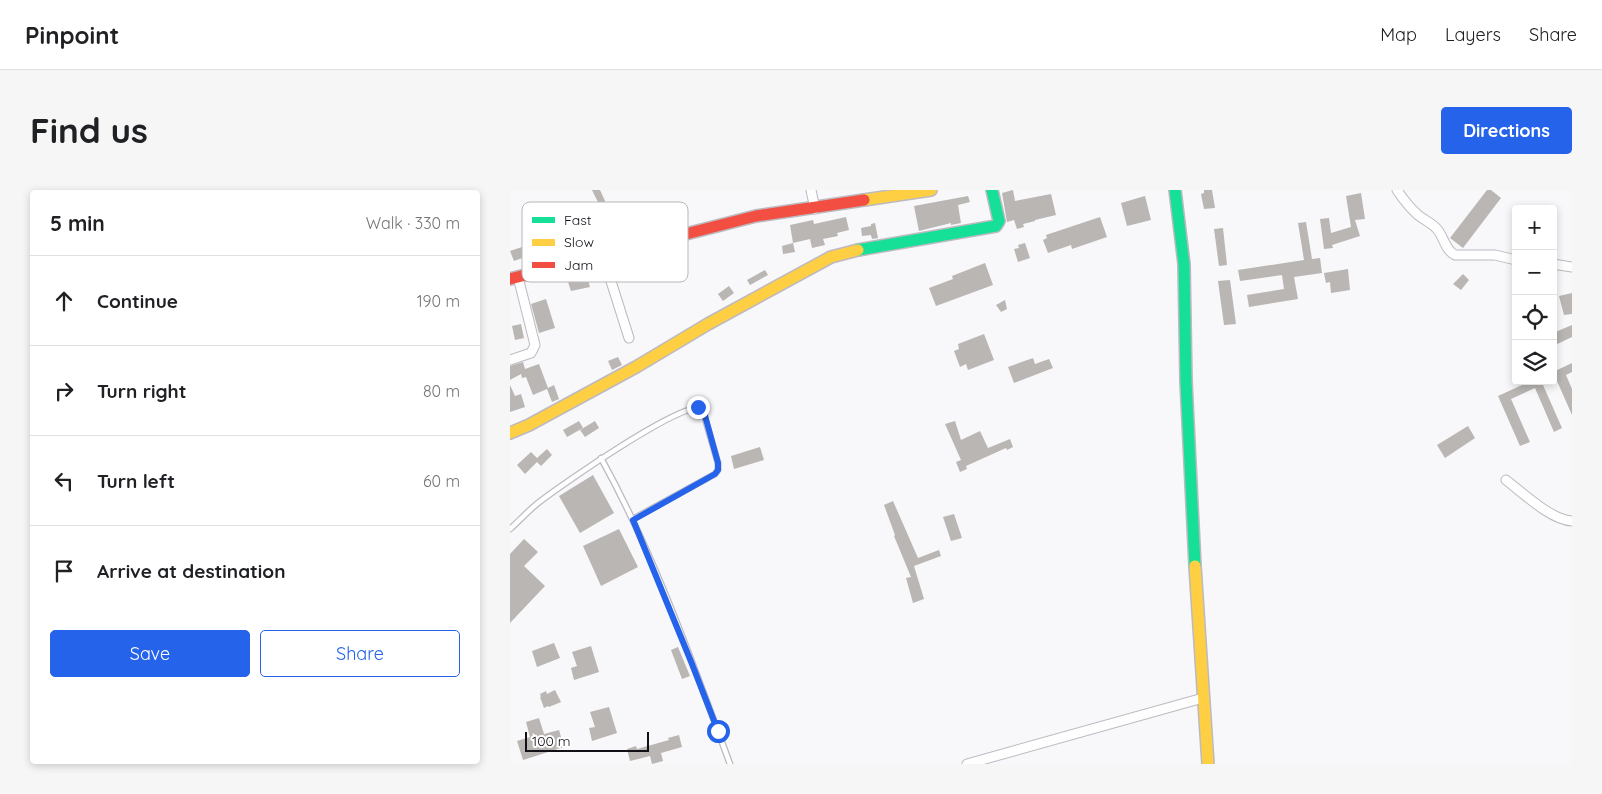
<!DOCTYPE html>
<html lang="en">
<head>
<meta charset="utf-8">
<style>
  body { margin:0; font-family:Quicksand,sans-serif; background:#f6f6f6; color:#202124 }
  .controls { position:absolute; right:15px; top:15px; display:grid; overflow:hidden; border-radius:5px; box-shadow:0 2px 8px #0003 }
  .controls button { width:45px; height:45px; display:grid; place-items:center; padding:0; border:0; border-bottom:1px solid #e0e0e0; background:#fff; color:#202124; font:25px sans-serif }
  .scale { position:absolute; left:15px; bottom:12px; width:124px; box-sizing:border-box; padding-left:5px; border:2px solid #120f17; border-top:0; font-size:14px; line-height:18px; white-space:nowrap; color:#120f17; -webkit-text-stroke:4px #fff; paint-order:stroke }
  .stop { position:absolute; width:15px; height:15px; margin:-11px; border:4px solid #2563eb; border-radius:50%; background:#fff }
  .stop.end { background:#2563eb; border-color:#fff; box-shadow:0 1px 5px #0008 }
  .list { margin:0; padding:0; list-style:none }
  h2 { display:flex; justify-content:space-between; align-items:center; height:65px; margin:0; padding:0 20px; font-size:21px }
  h2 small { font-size:16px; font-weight:400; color:#757577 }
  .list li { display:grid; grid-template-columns:32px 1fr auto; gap:15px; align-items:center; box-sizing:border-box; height:90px; padding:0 20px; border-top:1px solid #e0e0e0 }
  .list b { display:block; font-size:19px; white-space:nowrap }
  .list em { font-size:16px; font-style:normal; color:#757577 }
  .actions { display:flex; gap:10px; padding:15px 20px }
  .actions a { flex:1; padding:11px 0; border:1px solid #2563eb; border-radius:5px; text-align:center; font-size:18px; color:#2563eb }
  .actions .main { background:#2563eb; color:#fff }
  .icon { flex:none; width:28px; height:28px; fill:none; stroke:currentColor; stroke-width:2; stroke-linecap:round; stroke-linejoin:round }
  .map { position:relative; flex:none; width:1062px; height:574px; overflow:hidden; border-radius:5px }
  header { display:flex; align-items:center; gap:30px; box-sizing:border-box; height:70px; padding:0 25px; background:#fff; border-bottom:1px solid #e0e0e0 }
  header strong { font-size:24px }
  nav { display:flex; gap:28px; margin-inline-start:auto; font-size:18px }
  .intro { display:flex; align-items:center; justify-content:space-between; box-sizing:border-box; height:120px; padding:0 30px }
  h1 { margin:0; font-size:35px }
  .button { padding:12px 22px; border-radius:5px; background:#2563eb; color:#fff; font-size:18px; font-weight:700 }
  main { display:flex; gap:30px; padding:0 30px }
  aside { flex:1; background:#fff; border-radius:5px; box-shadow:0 2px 8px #0003 }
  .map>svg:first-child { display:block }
  .building { fill:#b9b6b3 }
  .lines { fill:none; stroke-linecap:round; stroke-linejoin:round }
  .lane-casing { stroke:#bcbac0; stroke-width:7 }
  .street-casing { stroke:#bcbac0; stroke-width:11 }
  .fast-casing { stroke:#bcbac0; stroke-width:14 }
  .slow-casing { stroke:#bcbac0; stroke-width:14 }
  .jam-casing { stroke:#bcbac0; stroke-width:14 }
  .lane { stroke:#fefefe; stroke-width:4.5 }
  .street { stroke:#fefefe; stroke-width:9 }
  .fast { stroke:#16e098; stroke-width:11 }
  .slow { stroke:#ffcf43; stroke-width:11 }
  .jam { stroke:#f24e42; stroke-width:11 }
  .route { stroke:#2563eb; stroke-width:6 }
  .key { fill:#fff; stroke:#b8b7b9; stroke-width:1 }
  .key-label { font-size:14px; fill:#120f17 }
</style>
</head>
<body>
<header>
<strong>Pinpoint</strong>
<nav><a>Map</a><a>Layers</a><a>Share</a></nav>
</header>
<div class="intro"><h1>Find us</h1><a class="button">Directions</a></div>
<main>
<aside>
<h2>5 min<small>Walk · 330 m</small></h2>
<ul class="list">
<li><svg class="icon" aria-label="ahead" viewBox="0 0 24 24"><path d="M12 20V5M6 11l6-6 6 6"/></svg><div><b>Continue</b></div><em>190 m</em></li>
<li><svg class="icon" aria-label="right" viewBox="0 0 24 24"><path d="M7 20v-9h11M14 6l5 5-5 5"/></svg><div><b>Turn right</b></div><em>80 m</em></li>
<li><svg class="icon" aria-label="left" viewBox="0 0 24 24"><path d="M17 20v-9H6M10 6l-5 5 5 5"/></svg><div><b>Turn left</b></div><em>60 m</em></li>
<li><svg class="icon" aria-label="arrive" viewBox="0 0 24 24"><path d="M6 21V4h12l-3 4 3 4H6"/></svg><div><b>Arrive at destination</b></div></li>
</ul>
<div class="actions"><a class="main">Save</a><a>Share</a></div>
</aside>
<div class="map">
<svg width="1062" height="574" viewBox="0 0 1062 574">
  <rect width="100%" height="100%" fill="#f8f7fa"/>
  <g class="building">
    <polygon points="82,0 90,0 106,35 100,37"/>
    <polygon points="503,0 505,11 541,4 546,25 525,30 525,31 513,34 514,37 507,39 504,30 497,32 492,3"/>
    <polygon points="694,0 702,0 705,18 694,19 691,4 694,3"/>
    <polygon points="977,0 981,0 991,8 953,58 940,48"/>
    <polygon points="851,3 855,29 845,30 850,46 822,55 823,58 814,59 810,29 819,28 821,43 841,37 836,6"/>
    <polygon points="458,6 460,12 448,15 451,33 441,35 441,33 409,41 404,16"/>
    <polygon points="635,6 641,30 617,36 611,13"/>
    <polygon points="336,27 339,40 327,43 328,46 313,49 315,55 302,58 300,49 283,53 280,35 303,30 304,34"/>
    <polygon points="590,27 597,47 562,59 561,55 538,63 533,50 537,48 536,45"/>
    <polygon points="796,32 802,69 810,68 812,83 784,87 788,109 739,117 737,105 774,99 772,85 730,91 728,80 794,70 788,33"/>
    <polygon points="365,33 368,48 362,49 361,45 352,46 351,38 361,36 361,34"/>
    <polygon points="713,38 717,75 709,76 704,39"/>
    <polygon points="27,50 31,58 17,64 18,66 4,71 0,61 21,54 20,53"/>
    <polygon points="283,53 285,62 273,64 272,56"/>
    <polygon points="515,53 520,68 508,72 504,59 509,58 508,55"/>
    <polygon points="475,73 483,95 426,116 419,98 443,89 442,86"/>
    <polygon points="838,79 840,100 821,103 820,92 816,93 814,83"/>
    <polygon points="255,80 258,85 240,95 237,90"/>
    <polygon points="76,82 80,97 61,101 57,89"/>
    <polygon points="953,84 959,90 951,100 943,94"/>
    <polygon points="720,90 726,134 714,135 708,91"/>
    <polygon points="219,96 224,103 213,111 208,104"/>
    <polygon points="1062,103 1062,124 1054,125 1049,106"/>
    <polygon points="36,109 45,138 29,143 21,114"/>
    <polygon points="495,110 497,119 491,122 486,115"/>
    <polygon points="11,134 14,148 5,150 2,136"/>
    <polygon points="1062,135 1062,147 1043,156 1043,143"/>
    <polygon points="474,144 484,170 458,180 456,174 450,177 444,161 449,159 448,154"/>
    <polygon points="108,167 112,175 102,180 98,171"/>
    <polygon points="523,168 525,174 539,169 543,178 504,193 498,177"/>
    <polygon points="13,172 15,179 29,174 38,198 44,195 49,209 42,212 37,199 23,205 16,187 12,188 11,184 0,190 0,176"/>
    <polygon points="1062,173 1062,182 1056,185 1062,199 1062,225 1043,182"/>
    <polygon points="1021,191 1041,191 1033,195 1052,238 1044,242 1025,198 1001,209 1020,252 1010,256 988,206"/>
    <polygon points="0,195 5,206 11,204 15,217 0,222"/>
    <polygon points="69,231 73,238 57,247 53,240"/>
    <polygon points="85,231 89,238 75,247 70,240"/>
    <polygon points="445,231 451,250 470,241 478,258 500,249 503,257 497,260 496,258 456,276 457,279 450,282 446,272 451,270 435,234"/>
    <polygon points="958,236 965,248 935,268 927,255"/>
    <polygon points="250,257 254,270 224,279 221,266"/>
    <polygon points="37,259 42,265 31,276 27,272 15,284 7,275 21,262 27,268"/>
    <polygon points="83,285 104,323 70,343 49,306"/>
    <polygon points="383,311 408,368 429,360 431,366 404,376 414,409 403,413 396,388 401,387 384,346 385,345 374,315"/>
    <polygon points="444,324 452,348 441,351 433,327"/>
    <polygon points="109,339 128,377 91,396 73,356"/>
    <polygon points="14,349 28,362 14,376 35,396 0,433 0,364"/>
    <polygon points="44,453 50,468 27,477 22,461"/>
    <polygon points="81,456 89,482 64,490 61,478 67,476 62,462"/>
    <polygon points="168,457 180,486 172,489 161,460"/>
    <polygon points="45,500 51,512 39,517 38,516 34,518 30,507 31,507 30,504 36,501 37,504"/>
    <polygon points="99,517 107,543 82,551 79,538 85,537 80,522"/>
    <polygon points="29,528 34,544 49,540 54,557 13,570 7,551 20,547 16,532"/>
    <polygon points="169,545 172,557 151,563 153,571 142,574 140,566 120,571 117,559 126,556 127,559 159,550 158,548"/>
  </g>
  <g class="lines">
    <defs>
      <g id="lane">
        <path d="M91 268C144 364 182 471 220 574"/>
        <path d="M0 339C9 331 18 321 28 313 50 296 170 212 192 218L208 273V280L205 284 123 329"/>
      </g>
      <g id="street">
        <polyline points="301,0 305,19"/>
        <path d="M887 0C893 9 900 18 908 25 914 30 922 33 927 39 934 47 935 60 945 65H985L1006 70"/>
        <polyline points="93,66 119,148"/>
        <polyline points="1043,74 1062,77"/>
        <polyline points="0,170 21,163 25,155 8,87"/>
        <path d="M996 290C1013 303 1041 330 1062 331"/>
        <polyline points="457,574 693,508"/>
      </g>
      <g id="fast">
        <polyline points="665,0 674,74 676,191 685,376"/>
        <polyline points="348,60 486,36 489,31 482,0"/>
      </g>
      <g id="slow">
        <polyline points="354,10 421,0"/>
        <polyline points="0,243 19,235 126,177 198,134 321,67 348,60"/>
        <polyline points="685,376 698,574"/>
      </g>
      <polyline id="jam" points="0,89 246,26 354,10"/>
    </defs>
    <use href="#lane" class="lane-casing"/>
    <use href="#street" class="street-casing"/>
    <use href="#fast" class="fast-casing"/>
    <use href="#slow" class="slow-casing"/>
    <use href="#jam" class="jam-casing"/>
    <use href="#lane" class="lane"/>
    <use href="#street" class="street"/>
    <use href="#fast" class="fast"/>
    <use href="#slow" class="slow"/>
    <use href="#jam" class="jam"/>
  </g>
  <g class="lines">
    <polyline class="route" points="188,217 192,218 194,222 208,273 208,280 205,284 123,330 182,474 208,541"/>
  </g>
  <rect x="12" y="12" width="166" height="80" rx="8" class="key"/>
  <rect x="22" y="27" width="23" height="6" fill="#16e098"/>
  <rect x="22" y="49" width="23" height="7" fill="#ffcf43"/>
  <rect x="22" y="72" width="23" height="6" fill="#f24e42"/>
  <g class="key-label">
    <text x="54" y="35">Fast</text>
    <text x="54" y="57">Slow</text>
    <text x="54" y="80">Jam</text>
  </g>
</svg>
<div class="controls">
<button>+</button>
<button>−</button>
<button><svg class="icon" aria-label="locate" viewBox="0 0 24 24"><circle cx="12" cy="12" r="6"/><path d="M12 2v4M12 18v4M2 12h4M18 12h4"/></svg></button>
<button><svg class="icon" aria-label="layers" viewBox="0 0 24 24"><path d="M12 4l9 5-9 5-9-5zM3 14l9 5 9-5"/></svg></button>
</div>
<div class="scale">100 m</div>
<div class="stop" style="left:208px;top:541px"></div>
<div class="stop end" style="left:188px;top:217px"></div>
</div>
</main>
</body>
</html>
